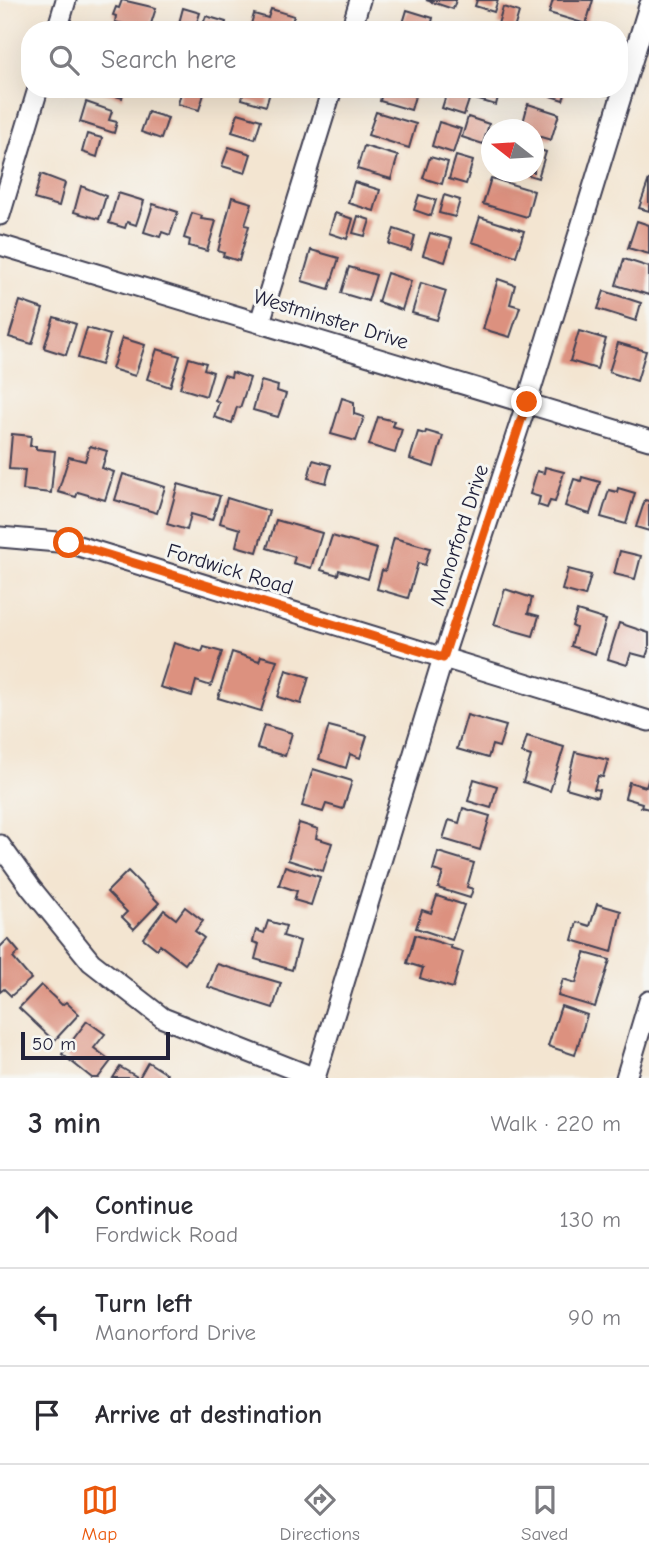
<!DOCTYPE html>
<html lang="en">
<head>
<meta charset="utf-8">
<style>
  body { margin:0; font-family:"Comic Neue",sans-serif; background:#f7f7f7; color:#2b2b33 }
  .compass { position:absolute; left:481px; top:119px; width:63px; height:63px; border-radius:50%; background:#fff; box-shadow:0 7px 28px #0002; rotate:287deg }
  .scale { position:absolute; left:21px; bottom:18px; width:149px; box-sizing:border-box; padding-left:7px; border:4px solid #22223b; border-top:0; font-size:19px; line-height:24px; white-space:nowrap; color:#22223b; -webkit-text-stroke:5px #f6f6f2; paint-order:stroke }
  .stop { position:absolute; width:21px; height:21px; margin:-16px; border:5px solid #ea580c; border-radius:50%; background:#fff }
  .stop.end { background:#ea580c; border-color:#fff; box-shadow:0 2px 7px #0008 }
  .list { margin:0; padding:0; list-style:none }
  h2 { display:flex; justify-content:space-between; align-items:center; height:91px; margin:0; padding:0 28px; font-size:30px }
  h2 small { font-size:23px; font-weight:400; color:#7c7c81 }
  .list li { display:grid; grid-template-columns:46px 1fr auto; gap:21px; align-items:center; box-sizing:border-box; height:98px; padding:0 28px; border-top:2px solid #e1e1e2 }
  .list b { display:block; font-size:26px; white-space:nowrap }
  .list p { margin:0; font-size:23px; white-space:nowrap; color:#7c7c81 }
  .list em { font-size:23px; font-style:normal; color:#7c7c81 }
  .icon { flex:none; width:38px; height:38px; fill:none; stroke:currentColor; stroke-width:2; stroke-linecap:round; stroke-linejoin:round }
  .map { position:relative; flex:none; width:649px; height:1078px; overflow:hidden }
  .search { position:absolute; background:#fff; box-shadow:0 7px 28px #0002; left:21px; right:21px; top:21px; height:77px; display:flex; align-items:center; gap:18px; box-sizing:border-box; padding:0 24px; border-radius:28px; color:#7c7c81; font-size:26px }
  .sheet { height:385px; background:#fff }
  nav { display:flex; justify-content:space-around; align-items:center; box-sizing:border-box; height:98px; border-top:2px solid #e1e1e2; background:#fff; font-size:19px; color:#7c7c81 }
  nav a { display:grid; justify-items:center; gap:4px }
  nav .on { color:#ea580c }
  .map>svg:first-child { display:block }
  .building { fill:#dc917f }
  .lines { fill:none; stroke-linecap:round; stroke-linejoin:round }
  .minor-casing { stroke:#413f52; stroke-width:23 }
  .minor { stroke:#fff; stroke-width:19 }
  .route { stroke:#ea580c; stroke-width:9 }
  .labels { text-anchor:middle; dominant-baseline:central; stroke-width:6; stroke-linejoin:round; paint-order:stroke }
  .street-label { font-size:21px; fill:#22223b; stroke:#f6f6f2 }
</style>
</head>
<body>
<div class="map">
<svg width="649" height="1078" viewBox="0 0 649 1078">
  <rect width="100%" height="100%" fill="#f6f6f2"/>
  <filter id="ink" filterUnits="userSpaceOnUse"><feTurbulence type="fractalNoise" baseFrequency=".0143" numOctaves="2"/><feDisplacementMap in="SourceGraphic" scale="14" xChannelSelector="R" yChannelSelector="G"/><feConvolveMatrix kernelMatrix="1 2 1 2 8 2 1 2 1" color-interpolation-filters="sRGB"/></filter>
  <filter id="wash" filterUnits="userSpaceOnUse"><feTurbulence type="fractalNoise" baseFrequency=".00686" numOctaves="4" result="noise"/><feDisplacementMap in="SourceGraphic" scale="28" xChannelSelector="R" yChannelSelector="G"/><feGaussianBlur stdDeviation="1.57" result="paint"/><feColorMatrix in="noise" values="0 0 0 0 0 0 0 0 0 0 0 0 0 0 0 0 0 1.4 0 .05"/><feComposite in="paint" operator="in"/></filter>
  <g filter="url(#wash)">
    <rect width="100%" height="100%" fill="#f3e5d1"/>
    <g id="blocks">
      <g class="building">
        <polygon points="122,0 156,8 149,30 115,22 116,16 113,15 116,7 119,8"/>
        <polygon points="426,0 456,0 453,9"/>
        <polygon points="477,0 498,0 494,12 475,6"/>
        <polygon points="553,0 593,0 586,24 549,13"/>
        <polygon points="503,7 519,12 514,29 498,24"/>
        <polygon points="183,8 200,13 195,28 179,23"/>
        <polygon points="271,9 294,16 289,30 269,30 251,24 254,14 268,18"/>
        <polygon points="407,10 433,18 430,30 401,30"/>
        <polygon points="206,16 226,22 224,30 201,30"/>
        <polygon points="94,89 124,89 122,98"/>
        <polygon points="182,89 205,91 199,110 178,104"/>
        <polygon points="244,89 271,89 266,106 242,99"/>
        <polygon points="383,89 417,89 411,110 380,101"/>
        <polygon points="448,89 471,94 464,115 442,108"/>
        <polygon points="475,89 500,89 496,105 472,98"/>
        <polygon points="529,89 567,89 563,100"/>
        <polygon points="86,102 112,111 109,120 117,122 114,133 80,122"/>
        <polygon points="528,104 559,114 551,140 534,135 534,130 521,130"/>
        <polygon points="148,112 168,118 161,139 141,132"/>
        <polygon points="376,112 416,124 409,148 368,135"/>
        <polygon points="238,113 261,120 255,139 232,132"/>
        <polygon points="468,117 489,124 483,144 462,137"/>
        <polygon points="439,122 461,129 453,153 432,146"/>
        <polygon points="87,134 102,138 97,157 82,152"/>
        <polygon points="364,146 398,156 391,179 357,169"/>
        <polygon points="229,147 251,154 245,173 222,166"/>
        <polygon points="534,148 546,152 538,178 519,172 534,172"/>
        <polygon points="456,156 473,161 466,184 449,179"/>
        <polygon points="430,157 448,162 442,184 423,178"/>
        <polygon points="41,174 65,183 59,206 34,199"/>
        <polygon points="491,178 534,191 527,217 483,204"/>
        <polygon points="649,179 649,211 639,208"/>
        <polygon points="354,182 380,190 374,211 348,203"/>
        <polygon points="81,186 106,196 99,219 74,212"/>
        <polygon points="118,193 144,201 136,225 127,222 125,228 109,223"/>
        <polygon points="419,195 436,200 431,216 414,210"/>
        <polygon points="444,195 460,200 455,217 439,213"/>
        <polygon points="232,197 252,203 245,225 249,226 239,261 223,256 224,253 218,251"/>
        <polygon points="153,204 178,212 170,235 162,232 160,237 144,232"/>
        <polygon points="192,213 202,216 201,219 216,221 207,251 189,246 190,240 184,238"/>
        <polygon points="335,213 353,219 347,239 329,233"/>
        <polygon points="358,216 370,220 365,236 353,233"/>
        <polygon points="480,217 524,231 516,256 472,242"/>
        <polygon points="637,221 649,225 649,254 628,248"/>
        <polygon points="394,229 415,236 411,251 389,244"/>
        <polygon points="430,233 452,239 445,262 423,255"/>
        <polygon points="311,250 339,258 329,289 302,281"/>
        <polygon points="624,259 649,267 649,295 616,285"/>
        <polygon points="349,267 376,275 368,301 341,293"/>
        <polygon points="387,273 411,281 402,310 378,302"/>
        <polygon points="498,279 515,285 510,304 520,307 510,337 483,329"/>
        <polygon points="421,283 446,291 437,320 412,313"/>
        <polygon points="604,291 641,303 636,321 598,309"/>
        <polygon points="20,301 43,309 32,344 9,337"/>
        <polygon points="54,317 76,324 66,355 44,348"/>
        <polygon points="87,328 110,335 101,365 78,358"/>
        <polygon points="579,331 606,339 597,369 570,361"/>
        <polygon points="122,338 145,345 135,376 112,369"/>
        <polygon points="618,343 646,351 637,381 609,372"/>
        <polygon points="157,349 180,356 170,387 147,379"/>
        <polygon points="189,358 206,363 204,369 213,372 206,396 180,388"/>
        <polygon points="232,372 250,378 240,408 237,407 232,423 214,417 219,402 215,400 224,375 231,377"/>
        <polygon points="261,381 278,386 277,391 286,394 278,417 253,410"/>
        <polygon points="342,398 354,402 354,414 364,417 356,441 331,434"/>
        <polygon points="378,417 394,421 392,426 402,429 395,453 369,445"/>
        <polygon points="426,431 443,436 434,467 410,459 418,432 425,434"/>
        <polygon points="12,434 31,436 30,446 36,446 36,449 55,451 51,493 23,490 25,470 9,469"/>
        <polygon points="90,446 107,451 102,468 114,472 105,500 78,492 76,497 58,492 69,457 85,461"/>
        <polygon points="313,460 331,465 326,483 308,478"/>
        <polygon points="545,467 564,472 555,502 550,501 547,508 538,505 540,497 530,494 537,471 544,473"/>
        <polygon points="123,474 165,487 157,513 115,500"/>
        <polygon points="582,477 600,482 590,514 565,506 574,479 581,481"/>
        <polygon points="178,484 220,496 212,520 191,514 187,530 167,524"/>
        <polygon points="618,488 635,493 626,524 601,517 609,490 617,492"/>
        <polygon points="227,498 269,511 257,552 236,546 240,529 220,523"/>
        <polygon points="645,500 649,501 649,531 636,527"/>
        <polygon points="276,520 322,533 311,568 293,563 295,557 267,548"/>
        <polygon points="332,536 377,549 368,579 339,570 338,575 321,570"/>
        <polygon points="394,538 430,548 425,565 418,563 408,598 377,589 382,570 385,571"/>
        <polygon points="620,551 641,556 635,579 614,574"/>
        <polygon points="568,569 591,575 585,596 562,590"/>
        <polygon points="505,589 532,598 528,613 539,616 533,636 494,625"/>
        <polygon points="577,611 606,620 595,654 571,646 576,628 572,626"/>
        <polygon points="619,623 649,633 649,648 646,657 631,653 627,665 608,659"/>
        <polygon points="174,643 202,652 204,647 222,652 211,686 196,681 192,696 160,687"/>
        <polygon points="232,652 259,661 261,656 277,660 261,711 218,698"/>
        <polygon points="286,670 309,677 301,704 278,697"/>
        <polygon points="467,715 506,726 499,747 492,745 488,758 457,749"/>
        <polygon points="264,725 292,733 285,756 257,748"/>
        <polygon points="329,726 367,736 360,758 350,754 346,768 319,759"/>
        <polygon points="527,736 564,747 550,791 523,782 531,756 522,753"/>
        <polygon points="575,752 608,760 603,777 598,776 594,789 599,790 597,797 566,788"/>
        <polygon points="313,769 352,781 343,809 326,804 323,812 302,806"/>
        <polygon points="649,778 649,809 641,807 642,803 625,798 629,782 646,787"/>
        <polygon points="474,779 497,786 491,808 468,801"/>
        <polygon points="463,808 490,816 480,850 443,839 449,820 459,823"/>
        <polygon points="299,823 318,829 316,838 332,843 323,871 288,860"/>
        <polygon points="438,852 474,863 467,887 473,889 470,898 438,888 443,873 433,870"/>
        <polygon points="285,866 320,877 311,905 294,900 297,891 279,885"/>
        <polygon points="128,871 159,903 134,929 122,917 127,912 107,892"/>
        <polygon points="437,896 464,905 452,940 416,928 422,910 431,913"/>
        <polygon points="597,904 621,911 612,952 572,940 577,922 590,926"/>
        <polygon points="185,907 203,921 195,931 204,938 185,964 160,945 157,949 143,938 164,910 176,919"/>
        <polygon points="268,921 286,926 283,936 300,941 292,970 255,959 259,944 253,942 256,930 264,933"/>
        <polygon points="415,935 451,946 451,948 463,952 453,988 420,978 423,968 407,963"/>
        <polygon points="8,939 19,952 13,958 31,979 11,996 4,989 0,992 0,947"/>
        <polygon points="585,953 610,960 595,1007 558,996 563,979 576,983"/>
        <polygon points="217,964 281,983 273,1008 208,987"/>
        <polygon points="41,985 62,1005 66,1002 79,1014 54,1041 19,1008"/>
        <polygon points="561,1006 587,1015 575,1055 548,1046"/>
        <polygon points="87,1021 105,1034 94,1048 111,1061 98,1078 92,1078 62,1054"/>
        <polygon points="148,1062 167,1074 165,1078 139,1078"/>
        <polygon points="120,1067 139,1078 113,1078"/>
      </g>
    </g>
  </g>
  <g filter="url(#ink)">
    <use href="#blocks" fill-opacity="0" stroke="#413f52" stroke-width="2"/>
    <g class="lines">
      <defs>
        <g id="minor">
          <polyline points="57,30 66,0"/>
          <polyline points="351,30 360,0"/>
          <polyline points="0,215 38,89"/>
          <polyline points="0,245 649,440"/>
          <polyline points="260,322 332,89"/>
          <polyline points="0,537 69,543 649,721"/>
          <polyline points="0,845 31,888 91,962 163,1018 315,1078 443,658 527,402 649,6"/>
          <polyline points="626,1078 649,1001"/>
        </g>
      </defs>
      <use href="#minor" class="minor-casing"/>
      <use href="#minor" class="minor"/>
    </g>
  </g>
  <g class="lines" filter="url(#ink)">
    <polyline class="route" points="69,543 443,658 527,402"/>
  </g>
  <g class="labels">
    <g class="street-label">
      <text transform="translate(331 319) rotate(17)">Westminster Drive</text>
      <text transform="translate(459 535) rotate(-72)">Manorford Drive</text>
      <text transform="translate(230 569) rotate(17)">Fordwick Road</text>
    </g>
  </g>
</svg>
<svg class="compass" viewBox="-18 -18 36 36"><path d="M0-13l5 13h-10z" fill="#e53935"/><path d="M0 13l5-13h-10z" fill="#7c7c81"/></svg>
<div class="scale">50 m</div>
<div class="stop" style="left:69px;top:543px"></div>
<div class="stop end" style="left:527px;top:402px"></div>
<div class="search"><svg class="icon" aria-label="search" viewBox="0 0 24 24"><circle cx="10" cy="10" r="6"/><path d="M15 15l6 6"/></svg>Search here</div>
</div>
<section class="sheet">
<h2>3 min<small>Walk · 220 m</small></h2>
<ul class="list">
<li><svg class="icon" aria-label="ahead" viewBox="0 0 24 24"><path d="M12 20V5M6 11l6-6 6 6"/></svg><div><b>Continue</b><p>Fordwick Road</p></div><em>130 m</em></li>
<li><svg class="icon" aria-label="left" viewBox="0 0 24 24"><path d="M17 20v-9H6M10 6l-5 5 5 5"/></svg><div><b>Turn left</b><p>Manorford Drive</p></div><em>90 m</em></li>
<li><svg class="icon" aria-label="arrive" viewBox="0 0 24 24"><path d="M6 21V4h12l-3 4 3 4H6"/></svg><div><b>Arrive at destination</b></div></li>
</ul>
</section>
<nav>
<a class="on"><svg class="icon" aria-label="map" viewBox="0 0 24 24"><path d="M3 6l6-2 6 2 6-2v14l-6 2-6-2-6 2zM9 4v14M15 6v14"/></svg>Map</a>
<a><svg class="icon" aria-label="directions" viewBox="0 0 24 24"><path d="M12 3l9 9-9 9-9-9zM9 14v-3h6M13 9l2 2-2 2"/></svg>Directions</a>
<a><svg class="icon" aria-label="saved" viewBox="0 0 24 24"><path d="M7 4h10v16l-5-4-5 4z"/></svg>Saved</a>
</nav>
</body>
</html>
